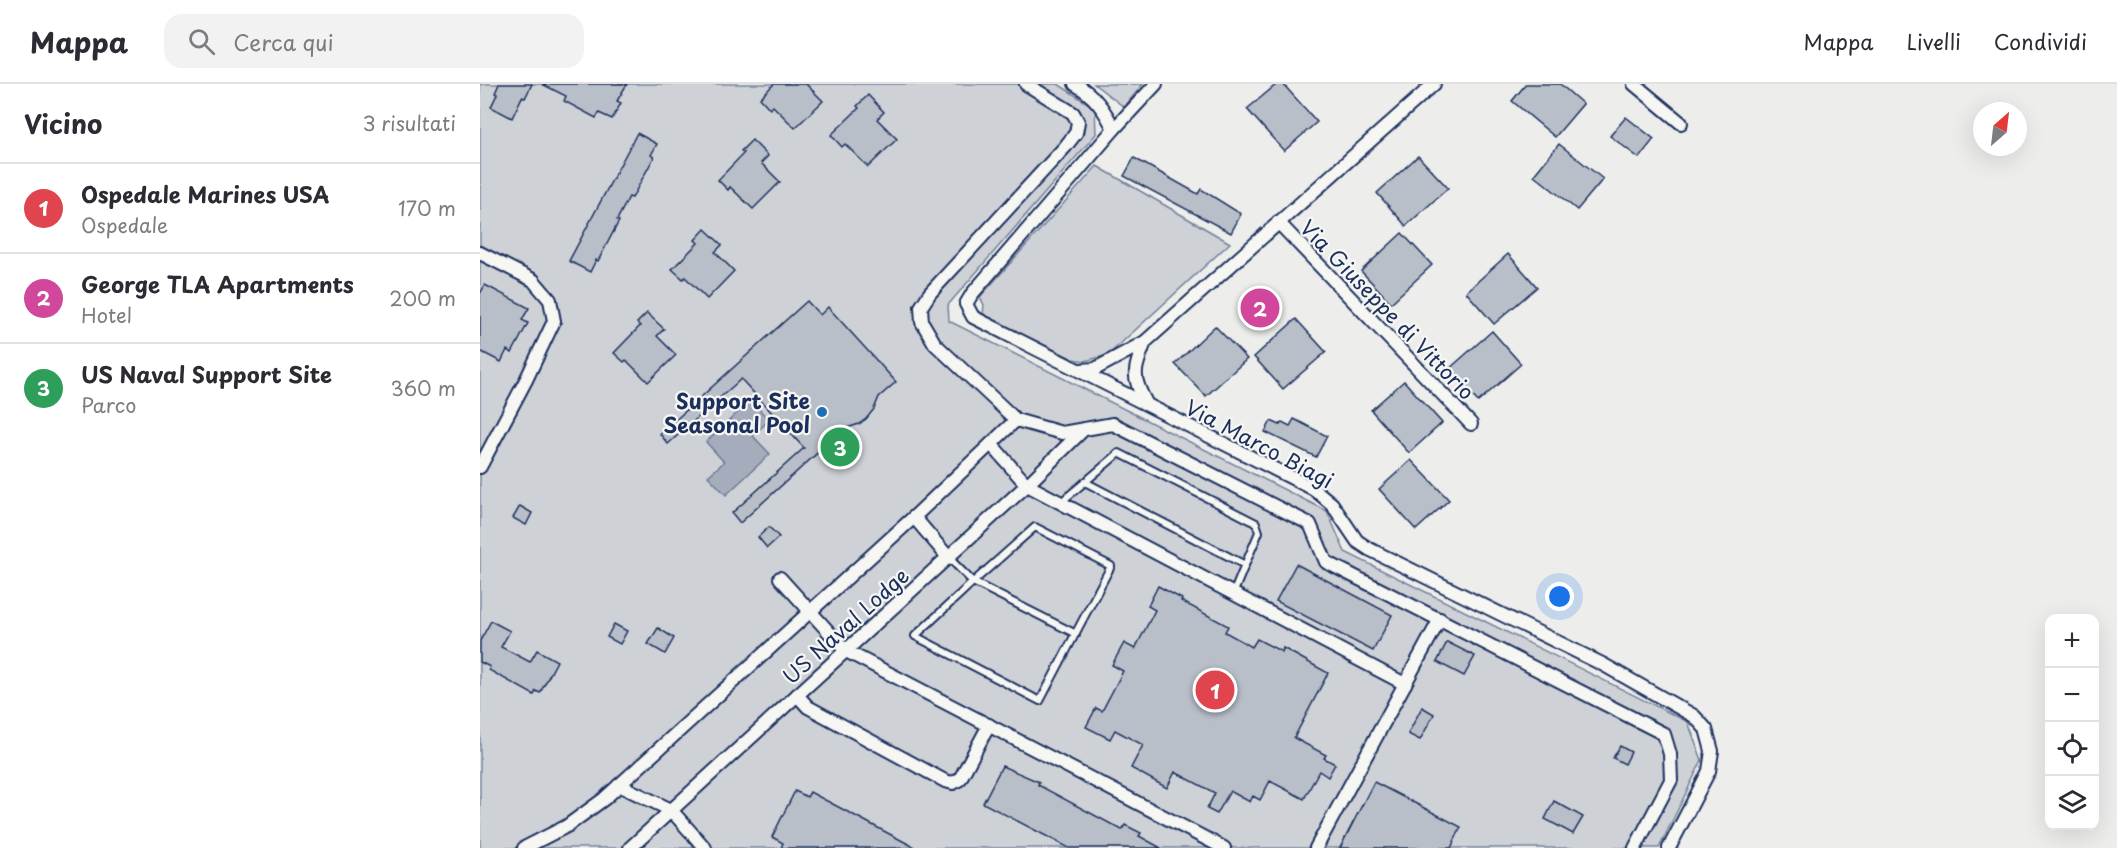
<!DOCTYPE html>
<html lang="it">
<head>
<meta charset="utf-8">
<style>
  body { margin:0; font-family:"Playpen Sans",sans-serif; background:#f2f2f3; color:#2b2b33 }
  .controls { position:absolute; right:18px; bottom:18px; display:grid; overflow:hidden; border-radius:12px; box-shadow:0 6px 24px #0002 }
  .controls button { width:54px; height:54px; display:grid; place-items:center; padding:0; border:0; border-bottom:2px solid #e1e1e2; background:#fff; color:#2b2b33; font:30px sans-serif }
  .compass { position:absolute; left:1493px; top:18px; width:54px; height:54px; border-radius:50%; background:#fff; box-shadow:0 6px 24px #0002; rotate:28deg }
  .you { position:absolute; left:1080px; top:513px; width:21px; height:21px; margin:-15px; border:4px solid #fff; border-radius:50%; background:#1a73e8; box-shadow:0 0 0 9px #1a73e833 }
  .badge { display:grid; place-items:center; width:39px; height:39px; border-radius:50%; background:#1f6fb2; color:#fff; font-size:20px; font-weight:700 }
  .pin { position:absolute; translate:-50% -50%; border:3px solid #fff; box-shadow:0 2px 6px #0006 }
  .list { margin:0; padding:0; list-style:none }
  h2 { display:flex; justify-content:space-between; align-items:center; height:78px; margin:0; padding:0 24px; font-size:26px }
  h2 small { font-size:20px; font-weight:400; color:#7c7c81 }
  .list li { display:grid; grid-template-columns:39px 1fr auto; gap:18px; align-items:center; box-sizing:border-box; height:90px; padding:0 24px; border-top:2px solid #e1e1e2 }
  .list b { display:block; font-size:22px; white-space:nowrap }
  .list p { margin:0; font-size:20px; white-space:nowrap; color:#7c7c81 }
  .list em { font-size:20px; font-style:normal; color:#7c7c81 }
  .icon { flex:none; width:33px; height:33px; fill:none; stroke:currentColor; stroke-width:2; stroke-linecap:round; stroke-linejoin:round }
  .map { position:relative; flex:none; width:1637px; height:764px; overflow:hidden }
  header { display:flex; align-items:center; gap:36px; box-sizing:border-box; height:84px; padding:0 30px; background:#fff; border-bottom:2px solid #e1e1e2 }
  header strong { font-size:28px }
  nav { display:flex; gap:33px; margin-inline-start:auto; font-size:21px }
  .search { width:420px; height:54px; background:#f2f2f3; display:flex; align-items:center; gap:15px; box-sizing:border-box; padding:0 21px; border-radius:18px; color:#7c7c81; font-size:22px }
  main { display:flex }
  aside { flex:1; background:#fff }
  .map>svg:first-child { display:block }
  .green { fill:#ced2d7; stroke:#74809a; stroke-width:1.5 }
  .water { fill:#a5acbc; stroke:#6e7a96; stroke-width:1.5 }
  .building { fill:#b9bfc8; stroke:#1b2f5e; stroke-width:1.5 }
  .lines { fill:none; stroke-linecap:round; stroke-linejoin:round }
  .lane-casing { stroke:#1b2f5e; stroke-width:10 }
  .street-casing { stroke:#1b2f5e; stroke-width:16 }
  .lane { stroke:#f6f6f2; stroke-width:6 }
  .street { stroke:#f6f6f2; stroke-width:12 }
  .poi-dot { fill:#1f6fb2; stroke:#f6f6f2; stroke-width:2 }
  .labels { text-anchor:middle; dominant-baseline:central; stroke-width:4.5; stroke-linejoin:round; paint-order:stroke }
  .street-label { font-size:21px; fill:#1b2f5e; stroke:#f6f6f2 }
  .poi-label { font-size:21px; font-weight:bold; fill:#1b2f5e; stroke:#f6f6f2; text-anchor:end }
</style>
</head>
<body>
<header>
<strong>Mappa</strong>
<div class="search"><svg class="icon" aria-label="search" viewBox="0 0 24 24"><circle cx="10" cy="10" r="6"/><path d="M15 15l6 6"/></svg>Cerca qui</div>
<nav><a>Mappa</a><a>Livelli</a><a>Condividi</a></nav>
</header>
<main>
<aside>
<h2>Vicino<small>3 risultati</small></h2>
<ul class="list">
<li><span class="badge" style="background:#e0444e">1</span><div><b>Ospedale Marines USA</b><p>Ospedale</p></div><em>170 m</em></li>
<li><span class="badge" style="background:#d1479c">2</span><div><b>George TLA Apartments</b><p>Hotel</p></div><em>200 m</em></li>
<li><span class="badge" style="background:#2e9e5b">3</span><div><b>US Naval Support Site</b><p>Parco</p></div><em>360 m</em></li>
</ul>
</aside>
<div class="map">
<svg width="1637" height="764" viewBox="0 0 1637 764">
  <rect width="100%" height="100%" fill="#edeeec"/>
  <filter id="ink" filterUnits="userSpaceOnUse"><feTurbulence type="fractalNoise" baseFrequency=".0167" numOctaves="2"/><feDisplacementMap in="SourceGraphic" scale="12" xChannelSelector="R" yChannelSelector="G"/><feConvolveMatrix kernelMatrix="1 2 1 2 8 2 1 2 1" color-interpolation-filters="sRGB"/></filter>
  <g filter="url(#ink)">
    <g class="green">
      <polygon points="0,0 578,0 615,24 616,50 468,221 469,237 847,427 865,468 1208,638 1222,676 1179,764 0,764"/>
      <polygon points="614,0 663,0 644,23"/>
      <polygon points="617,82 750,159 628,271 605,277 593,275 503,231 504,221 500,213"/>
    </g>
    <polygon class="water" points="271,316 289,336 273,352 290,370 246,411 228,392 244,378 226,358"/>
    <g class="building">
      <polygon points="19,0 52,0 45,14 42,13 32,34 11,23 17,10 15,9"/>
      <polygon points="62,0 147,0 137,17 141,19 132,35 119,29 116,34 84,17 86,12"/>
      <polygon points="294,0 326,0 343,17 315,44 293,22 290,25 280,14"/>
      <polygon points="797,0 803,0 837,38 804,67 767,25"/>
      <polygon points="1046,0 1080,0 1103,20 1075,53 1032,17"/>
      <polygon points="388,11 404,28 397,35 417,55 388,83 365,60 362,63 351,51 379,24 377,22"/>
      <polygon points="1146,33 1174,55 1159,74 1130,52"/>
      <polygon points="157,49 177,60 171,71 174,73 152,114 149,113 137,136 139,137 118,177 116,176 110,188 89,177"/>
      <polygon points="272,56 288,72 281,79 300,98 273,125 250,103 248,106 238,96 264,69 261,67"/>
      <polygon points="1079,60 1123,95 1097,126 1054,91"/>
      <polygon points="938,72 968,104 926,142 897,109"/>
      <polygon points="654,74 718,110 721,105 761,130 751,149 644,92"/>
      <polygon points="225,145 242,161 235,168 254,187 227,215 205,193 203,195 192,185 218,159 215,156"/>
      <polygon points="922,149 952,181 911,219 881,187"/>
      <polygon points="1028,170 1057,203 1014,240 986,208"/>
      <polygon points="5,201 49,224 42,236 48,239 32,269 27,266 21,278 0,267 0,210"/>
      <polygon points="327,217 340,231 348,223 416,298 399,313 394,325 386,335 379,340 364,345 260,439 252,429 324,364 261,295 188,360 180,350"/>
      <polygon points="167,229 184,245 177,252 196,271 168,298 146,276 144,278 134,269 160,242 157,239"/>
      <polygon points="816,235 846,268 803,305 774,273"/>
      <polygon points="735,242 767,275 726,312 695,280"/>
      <polygon points="1012,247 1041,280 998,318 969,285"/>
      <polygon points="924,297 962,339 929,369 891,326"/>
      <polygon points="814,335 847,352 836,373 785,348 791,337 800,341 802,338 810,342"/>
      <polygon points="931,376 969,416 936,446 899,405"/>
      <polygon points="40,422 52,429 46,441 33,434"/>
      <polygon points="289,443 299,453 287,464 278,453"/>
      <polygon points="816,480 912,531 893,567 796,517"/>
      <polygon points="678,502 702,515 701,517 748,542 745,548 772,563 777,555 802,568 803,564 848,589 814,654 846,671 844,674 855,680 848,693 839,687 824,715 790,697 780,716 773,712 770,718 750,707 737,730 727,725 735,709 695,688 687,704 651,684 663,661 635,646 630,655 606,643 616,624 622,627 643,587 632,581 644,559 655,565 675,526 668,522"/>
      <polygon points="11,537 30,547 21,563 50,578 57,566 77,577 60,609 56,607 54,611 9,586 10,583 0,578 0,557"/>
      <polygon points="134,540 147,547 140,560 127,553"/>
      <polygon points="178,544 194,554 185,570 168,560"/>
      <polygon points="967,558 995,572 984,592 957,578"/>
      <polygon points="942,623 954,630 940,656 928,650"/>
      <polygon points="1140,662 1151,668 1145,680 1133,674"/>
      <polygon points="522,682 559,698 558,701 642,746 645,741 661,749 659,752 681,764 589,764 503,719"/>
      <polygon points="894,698 981,743 971,764 860,764"/>
      <polygon points="315,707 327,713 330,708 436,764 301,764 303,759 292,753"/>
      <polygon points="1074,717 1103,733 1093,750 1065,735"/>
    </g>
    <g class="lines">
      <defs>
        <g id="lane">
          <polyline points="605,398 639,369 776,439 779,448 765,481"/>
          <polyline points="581,418 605,398 765,481 753,510"/>
          <path d="M468 473 493 498 555 443 631 482C607 527 584 572 560 617L435 552 493 498 596 550"/>
        </g>
        <g id="street">
          <polyline points="546,0 593,29 598,38 596,49 585,63 450,209 441,223 442,238 455,260 536,336 582,349 633,340 830,440 846,478 1184,650 1190,670 1191,696 1155,764"/>
          <path d="M595 0C614 11 624 25 634 45"/>
          <polyline points="676,0 634,45 492,210 486,220 493,233 834,405 852,420 877,457 889,465 1124,581 1214,632 1226,645 1232,667 1229,687 1189,764"/>
          <polyline points="1154,0 1201,39"/>
          <polyline points="798,138 991,340"/>
          <polyline points="0,169 53,196 70,216 74,237 46,296 0,383"/>
          <path d="M665 258C654 286 651 292 666 319"/>
          <polyline points="601,286 615,285 665,258 954,0"/>
          <polyline points="511,360 547,401 925,600"/>
          <polyline points="434,433 468,473"/>
          <polyline points="300,494 366,567 744,764"/>
          <polyline points="317,611 328,623 465,697 473,699 480,695 509,641"/>
          <polyline points="139,701 191,726 225,764"/>
          <polyline points="44,764 87,742 124,715 434,433 536,336"/>
          <polyline points="150,764 547,401 604,345"/>
          <polyline points="836,764 960,535"/>
        </g>
      </defs>
      <use href="#lane" class="lane-casing"/>
      <use href="#street" class="street-casing"/>
      <use href="#lane" class="lane"/>
      <use href="#street" class="street"/>
    </g>
  </g>
  <circle class="poi-dot" cx="342" cy="328" r="6"/>
  <g class="labels">
    <g class="street-label">
      <text transform="translate(908 225) rotate(46)">Via Giuseppe di Vittorio</text>
      <text transform="translate(780 359) rotate(28)">Via Marco Biagi</text>
      <text transform="translate(365 541) rotate(-42)">US Naval Lodge</text>
    </g>
    <g class="poi-label">
      <text x="330" y="316">Support Site<tspan x="330" dy="24">Seasonal Pool</tspan></text>
    </g>
  </g>
</svg>
<div class="controls">
<button>+</button>
<button>−</button>
<button><svg class="icon" aria-label="locate" viewBox="0 0 24 24"><circle cx="12" cy="12" r="6"/><path d="M12 2v4M12 18v4M2 12h4M18 12h4"/></svg></button>
<button><svg class="icon" aria-label="layers" viewBox="0 0 24 24"><path d="M12 4l9 5-9 5-9-5zM3 14l9 5 9-5"/></svg></button>
</div>
<svg class="compass" viewBox="-18 -18 36 36"><path d="M0-13l5 13h-10z" fill="#e53935"/><path d="M0 13l5-13h-10z" fill="#7c7c81"/></svg>
<div class="you"></div>
<div class="pin badge" style="left:735px;top:606px;background:#e0444e">1</div>
<div class="pin badge" style="left:780px;top:224px;background:#d1479c">2</div>
<div class="pin badge" style="left:360px;top:363px;background:#2e9e5b">3</div>
</div>
</main>
</body>
</html>
